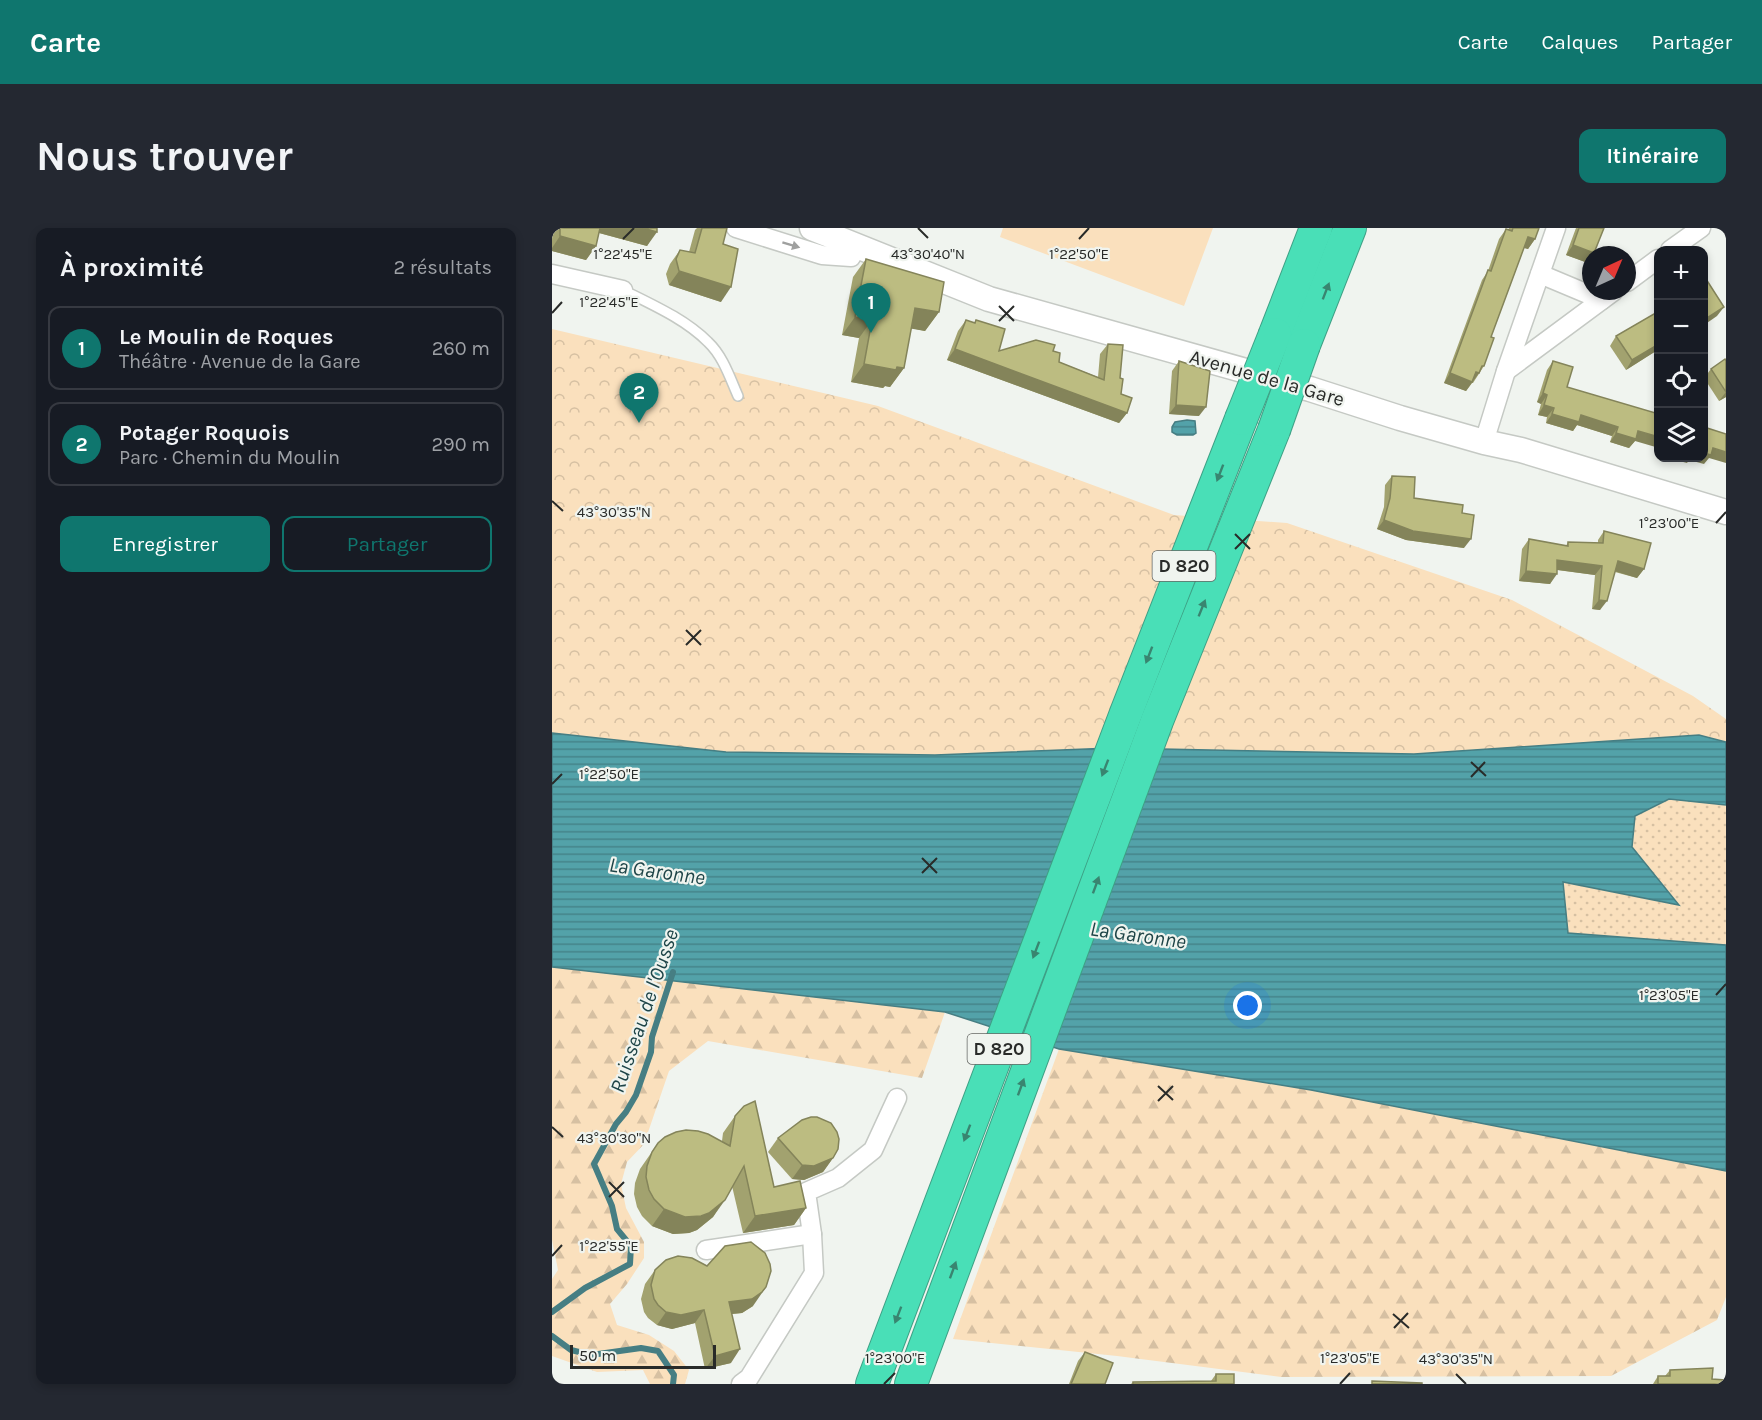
<!DOCTYPE html>
<html lang="fr">
<head>
<meta charset="utf-8">
<style>
  body { margin:0; font-family:Karla,sans-serif; background:#242831; color:#f1f3f6 }
  .controls { position:absolute; right:18px; top:18px; display:grid; overflow:hidden; border-radius:12px; box-shadow:0 3px 9px #0003 }
  .controls button { width:54px; height:54px; display:grid; place-items:center; padding:0; border:0; border-bottom:2px solid #363941; background:#171b24; color:#f1f3f6; font:30px sans-serif }
  .compass { position:absolute; left:1030px; top:18px; width:54px; height:54px; border-radius:50%; background:#171b24; box-shadow:0 3px 9px #0003; rotate:44deg }
  .scale { position:absolute; left:18px; bottom:15px; width:146px; box-sizing:border-box; padding-left:6px; border:3px solid #292b29; border-top:0; font-size:16px; line-height:21px; white-space:nowrap; color:#292b29; -webkit-text-stroke:4px #f0f4ef; paint-order:stroke }
  .you { position:absolute; left:696px; top:778px; width:21px; height:21px; margin:-15px; border:4px solid #fff; border-radius:50%; background:#1a73e8; box-shadow:0 0 0 9px #1a73e833 }
  .badge { display:grid; place-items:center; width:39px; height:39px; border-radius:50%; background:#0f766e; color:#fff; font-size:20px; font-weight:700 }
  .pin { position:absolute; translate:-50% -50px; filter:drop-shadow(0 2px 3px #0008) }
  .pin::after { content:''; position:absolute; top:32px; width:21px; height:18px; background:inherit; clip-path:polygon(0 0,100% 0,50% 100%) }
  .list { margin:0; padding:0; list-style:none }
  h2 { display:flex; justify-content:space-between; align-items:center; height:78px; margin:0; padding:0 24px; font-size:26px }
  h2 small { font-size:20px; font-weight:400; color:#9ea1a6 }
  .list li { display:grid; grid-template-columns:39px 1fr auto; gap:18px; align-items:center; box-sizing:border-box; height:84px; margin:0 12px 12px; padding:0 12px; border:2px solid #363941; border-radius:12px }
  .list b { display:block; font-size:22px; white-space:nowrap }
  .list p { margin:0; font-size:20px; white-space:nowrap; color:#9ea1a6 }
  .list em { font-size:20px; font-style:normal; color:#9ea1a6 }
  .actions { display:flex; gap:12px; padding:18px 24px }
  .actions a { flex:1; padding:14px 0; border:2px solid #0f766e; border-radius:12px; text-align:center; font-size:21px; color:#0f766e }
  .actions .main { background:#0f766e; color:#fff }
  .icon { flex:none; width:33px; height:33px; fill:none; stroke:currentColor; stroke-width:2; stroke-linecap:round; stroke-linejoin:round }
  .map { position:relative; flex:none; width:1174px; height:1156px; overflow:hidden; border-radius:12px }
  header { display:flex; align-items:center; gap:36px; box-sizing:border-box; height:84px; padding:0 30px; background:#0f766e; color:#fff }
  header strong { font-size:28px }
  nav { display:flex; gap:33px; margin-inline-start:auto; font-size:21px }
  .intro { display:flex; align-items:center; justify-content:space-between; box-sizing:border-box; height:144px; padding:0 36px }
  h1 { margin:0; font-size:42px }
  .button { padding:15px 27px; border-radius:12px; background:#0f766e; color:#fff; font-size:21px; font-weight:700 }
  main { display:flex; gap:36px; padding:0 36px }
  aside { flex:1; background:#171b24; border-radius:12px; box-shadow:0 3px 9px #0003 }
  .map>svg:first-child { display:block }
  .grass { fill:url(#grass-dots) }
  .forest { fill:url(#forest-firs) }
  .park { fill:url(#park-crowns) }
  .pitch { fill:#fae0bd }
  .water { fill:url(#water-rules); stroke:#467e83; stroke-width:1.5 }
  .lines { fill:none; stroke-linecap:round; stroke-linejoin:round }
  .stream { stroke:#467e83; stroke-width:6 }
  .lane-casing { stroke:#c5c9c4; stroke-width:12 }
  .street-casing { stroke:#c5c9c4; stroke-width:21 }
  .secondary-casing { stroke:#c5c9c4; stroke-width:27 }
  .highway-casing { stroke:#3ea085; stroke-width:34 }
  .lane { stroke:#fff; stroke-width:9 }
  .street { stroke:#fff; stroke-width:18 }
  .secondary { stroke:#fff; stroke-width:24 }
  .highway { stroke:#49dfb7; stroke-width:32 }
  .highway-bridge-casing { stroke:#3ea085; stroke-width:34; stroke-linecap:butt }
  .highway-bridge { stroke:#49dfb7; stroke-width:32 }
  .wall { fill:#a2a26f }
  .shaded-wall { fill:#84845a }
  .building { fill:#bcbc81; stroke:#84845a; stroke-width:1.5 }
  .oneway { fill:#9fa09f }
  .oneway2 { fill:#398570 }
  .ticks { fill:none; stroke:#292b29; stroke-width:2 }
  .labels { text-anchor:middle; dominant-baseline:central; stroke-width:4.5; stroke-linejoin:round; paint-order:stroke }
  .shield { fill:#f0f4ef; stroke:#656764; stroke-width:1.5 }
  .shield-label { font-size:18px; font-weight:bold; fill:#292b29 }
  .street-label { font-size:20px; fill:#292b29; stroke:#f0f4ef }
  .water-label { font-size:21px; font-style:italic; fill:#1f4548; stroke:#f0f4ef }
  .ticks-label { font-size:15px; text-anchor:middle; fill:#292b29; stroke:#f0f4ef; stroke-width:4.5; stroke-linejoin:round; paint-order:stroke }
</style>
</head>
<body>
<header>
<strong>Carte</strong>
<nav><a>Carte</a><a>Calques</a><a>Partager</a></nav>
</header>
<div class="intro"><h1>Nous trouver</h1><a class="button">Itinéraire</a></div>
<main>
<aside>
<h2>À proximité<small>2 résultats</small></h2>
<ul class="list">
<li><span class="badge">1</span><div><b>Le Moulin de Roques</b><p>Théâtre · Avenue de la Gare</p></div><em>260 m</em></li>
<li><span class="badge">2</span><div><b>Potager Roquois</b><p>Parc · Chemin du Moulin</p></div><em>290 m</em></li>
</ul>
<div class="actions"><a class="main">Enregistrer</a><a>Partager</a></div>
</aside>
<div class="map">
<svg width="1174" height="1156" viewBox="0 0 1174 1156">
  <defs>
    <pattern id="grass-dots" width="8" height="8" patternUnits="userSpaceOnUse" patternTransform="scale(1.5)"><rect width="8" height="8" fill="#fae0bd"/><path d="M2 2h.1M6 6h.1" fill="none" stroke="#d6c0a2" stroke-width="1.8" stroke-linecap="round"/></pattern>
    <pattern id="forest-firs" width="22" height="20" patternUnits="userSpaceOnUse" patternTransform="scale(1.5)"><rect width="22" height="20" fill="#fae0bd"/><path d="M5 1l3.5 6h-7zM16 11l3.5 6h-7z" fill="#d6c0a2"/></pattern>
    <pattern id="park-crowns" width="20" height="18" patternUnits="userSpaceOnUse" patternTransform="scale(1.5)"><rect width="20" height="18" fill="#fae0bd"/><path d="M2 6a3 3 0 1 1 6 0M12 15a3 3 0 1 1 6 0" fill="none" stroke="#d6c0a2"/></pattern>
    <pattern id="water-rules" width="6" height="5" patternUnits="userSpaceOnUse" patternTransform="scale(1.5)"><rect width="6" height="5" fill="#53a2a9"/><path d="M0 2.5h6" fill="none" stroke="#45848a"/></pattern>
  </defs>
  <rect width="100%" height="100%" fill="#f0f4ef"/>
  <polygon class="grass" points="1117,571 1174,577 1174,717 1016,705 1011,653 1126,677 1079,619 1083,588"/>
  <g class="forest">
    <polygon points="0,739 393,784 370,850 156,813 117,843 92,916 75,934 69,956 74,980 92,1014 92,1030 75,1056 58,1076 65,1097 97,1107 122,1123 137,1142 133,1156 98,1156 91,1142 45,1144 0,1128 0,1051 6,1042 0,1012"/>
    <polygon points="507,821 759,862 1174,943 1174,1069 1165,1092 1059,1148 729,1149 565,1128 401,1111"/>
  </g>
  <polygon class="park" points="0,101 326,178 622,287 735,295 960,372 1141,468 1174,491 1174,514 1147,507 862,526 560,520 383,527 174,524 0,505"/>
  <polygon class="pitch" points="451,0 661,0 632,78 448,9"/>
  <g class="water">
    <polygon points="635,192 643,193 644,205 641,207 625,207 620,204 620,199 623,194"/>
    <polygon points="0,505 174,524 383,527 560,520 862,526 1147,507 1174,514 1174,577 1117,571 1083,588 1080,619 1127,677 1011,654 1016,705 1174,717 1174,943 759,862 507,821 393,784 0,739"/>
  </g>
  <g class="lines">
    <g class="stream">
      <polyline points="0,1084 33,1060 78,1036 79,1018 65,1001 60,978 42,936 64,896 74,884 84,867 99,824 100,809 121,744"/>
      <polyline points="0,1108 19,1122 39,1127 89,1120 106,1123 122,1147 121,1156"/>
    </g>
    <defs>
      <path id="lane" d="M71 62C101 77 133 91 156 114 171 128 178 150 186 168"/>
      <g id="street">
        <polyline points="184,0 270,27 299,29 305,19"/>
        <polyline points="1118,22 1149,0"/>
        <polyline points="0,46 71,62"/>
        <polyline points="988,46 1050,72"/>
        <polyline points="1075,54 1106,31"/>
        <polyline points="954,143 1062,63"/>
        <polyline points="932,214 954,143 1004,0"/>
        <polyline points="154,1022 260,1006"/>
        <polyline points="189,1156 197,1150 262,1045 260,1006 254,964 286,950 321,922 345,870"/>
      </g>
      <polyline id="secondary" points="260,0 437,71 758,161 848,190 932,214 969,222 1174,284"/>
      <g id="highway">
        <polyline points="723,106 764,0"/>
        <polyline points="752,117 798,0"/>
        <polyline points="320,1156 574,485 689,191"/>
        <polyline points="359,1156 605,493 722,202"/>
      </g>
    </defs>
    <use href="#lane" class="lane-casing"/>
    <use href="#street" class="street-casing"/>
    <use href="#secondary" class="secondary-casing"/>
    <use href="#highway" class="highway-casing"/>
    <use href="#lane" class="lane"/>
    <use href="#street" class="street"/>
    <use href="#secondary" class="secondary"/>
    <use href="#highway" class="highway"/>
    <defs>
      <g id="highway-bridge">
        <polyline points="689,191 723,106"/>
        <polyline points="722,202 752,117"/>
      </g>
    </defs>
    <use href="#highway-bridge" class="highway-bridge-casing"/>
    <use href="#highway-bridge" class="highway-bridge"/>
  </g>
  <g class="wall">
    <polygon points="0,0 105,0 95,18 47,5 44,18 34,32 0,23"/>
    <polygon points="145,0 175,0 171,16 169,74 117,57 114,46 118,36 128,22 137,24 143,2"/>
    <polygon points="957,0 987,0 983,11 976,21 972,20 939,109 932,138 921,155 920,155 914,163 892,155 930,52 936,43 947,11 954,1 956,2"/>
    <polygon points="1024,0 1052,0 1039,27 1039,30 1036,35 1014,27"/>
    <polygon points="314,31 387,84 373,103 359,100 352,140 338,159 333,158 331,160 299,154 307,110 290,107 301,49"/>
    <polygon points="1107,83 1107,120 1104,123 1074,142 1058,118 1064,108"/>
    <polygon points="414,92 422,95 424,92 447,123 501,123 507,134 546,149 548,126 556,116 568,150 569,166 575,185 567,195 395,132 406,103"/>
    <polygon points="627,133 647,188 617,186 620,143"/>
    <polygon points="1001,133 1015,159 1083,213 1077,220 1058,214 1060,208 1025,197 1021,203 994,195 995,189 986,187 989,176 985,174 995,142"/>
    <polygon points="1174,133 1174,169 1167,173 1152,150 1159,141"/>
    <polygon points="840,248 862,270 910,285 912,320 854,312 825,301 832,279 833,257"/>
    <polygon points="1052,303 1092,341 1085,350 1063,344 1048,382 1040,381 1043,347 1005,342 998,356 967,353 970,321 977,311 1014,318 1016,314 1046,315 1046,312"/>
    <polygon points="183,888 222,959 254,980 242,997 191,1005 180,958 161,989 145,1002 137,1005 121,1006 100,998 90,988 85,979 82,966 83,955 88,941 106,915 170,913 171,905"/>
    <polygon points="226,910 281,930 271,944 252,952 240,951 216,924"/>
    <polygon points="103,1042 201,1078 190,1085 180,1086 179,1135 153,1141 143,1095 120,1101 105,1097 96,1090 92,1084 89,1071 93,1056"/>
    <polygon points="533,1124 553,1156 517,1156 526,1133"/>
    <polygon points="1118,1142 1160,1151 1174,1156 1101,1156 1106,1148 1113,1148"/>
    <polygon points="664,1146 682,1156 579,1156 581,1154 659,1153"/>
  </g>
  <g class="shaded-wall">
    <polygon points="42,0 91,0 105,4 95,18 40,3"/>
    <polygon points="8,8 44,18 34,32 0,23 0,20"/>
    <polygon points="976,9 983,11 976,21 969,19"/>
    <polygon points="1021,17 1042,25 1041,27 1039,27 1039,30 1036,35 1014,27"/>
    <polygon points="127,43 179,59 169,74 117,57"/>
    <polygon points="1172,79 1165,88 1152,97 1152,92"/>
    <polygon points="363,80 387,84 373,103 350,99"/>
    <polygon points="303,89 320,92 307,110 290,107"/>
    <polygon points="1107,116 1107,120 1104,123 1074,142 1080,132"/>
    <polygon points="403,121 575,185 567,195 395,132"/>
    <polygon points="312,136 352,140 338,159 333,158 331,160 299,154"/>
    <polygon points="924,144 927,145 914,163 892,155 898,145"/>
    <polygon points="1174,164 1174,169 1167,173"/>
    <polygon points="991,165 995,167 989,176 985,174"/>
    <polygon points="624,177 654,179 647,188 617,186"/>
    <polygon points="992,177 1002,180 995,189 986,187"/>
    <polygon points="1000,186 1029,187 1066,199 1060,208 1025,197 1021,203 994,195"/>
    <polygon points="1086,203 1107,209 1107,220 1083,213 1077,220 1058,214 1064,205"/>
    <polygon points="1161,220 1174,224 1174,235 1157,230 1152,236 1137,232 1135,235 1116,230 1152,230 1152,225"/>
    <polygon points="832,292 919,311 912,320 854,312 825,301"/>
    <polygon points="1005,332 1050,338 1043,347 999,341"/>
    <polygon points="1066,333 1092,341 1085,350 1059,342"/>
    <polygon points="974,343 1005,346 998,356 967,353"/>
    <polygon points="1047,372 1055,373 1048,382 1040,381"/>
    <polygon points="281,930 271,944 252,952 240,951 250,937"/>
    <polygon points="173,972 161,989 145,1002 137,1005 121,1006 100,998 112,981"/>
    <polygon points="254,980 242,997 191,1005 203,988"/>
    <polygon points="214,1059 201,1078 190,1085 168,1087 177,1074"/>
    <polygon points="152,1082 143,1095 120,1101 105,1097 114,1084"/>
    <polygon points="188,1121 179,1135 153,1141 163,1128"/>
  </g>
  <g class="building">
    <polygon points="8,0 48,0 44,18 8,8"/>
    <polygon points="91,0 105,0 105,4"/>
    <polygon points="150,0 175,0 171,16 186,21 179,59 127,43 124,31 128,22 143,25"/>
    <polygon points="961,0 987,0 983,11 976,9 939,109 942,110 932,138 930,138 927,145 924,144 920,154 898,145 936,42 939,43 954,1 960,3"/>
    <polygon points="1027,0 1052,0 1042,25 1021,17"/>
    <polygon points="314,31 392,54 387,84 363,80 352,140 345,139 344,142 312,136 320,92 303,89"/>
    <polygon points="1154,51 1172,79 1152,92 1152,53"/>
    <polygon points="1107,83 1107,105 1106,106 1107,107 1107,116 1080,132 1064,108"/>
    <polygon points="414,92 423,95 424,92 453,101 447,123 484,112 503,117 501,123 508,125 507,134 552,152 556,116 571,117 568,150 571,151 569,166 580,170 575,185 403,121"/>
    <polygon points="1173,131 1174,133 1174,164 1159,141"/>
    <polygon points="627,133 658,143 654,179 624,177"/>
    <polygon points="1001,133 1021,139 1015,159 1107,186 1107,209 1086,203 1084,211 1064,205 1066,199 1029,187 1027,194 1000,186 1002,180 992,177 995,167 991,165"/>
    <polygon points="1152,199 1174,206 1174,224 1161,220 1159,227 1152,225"/>
    <polygon points="840,248 863,249 862,270 911,277 910,285 922,287 919,311 861,303 832,292 838,270"/>
    <polygon points="1052,303 1099,315 1092,341 1066,333 1055,373 1047,372 1050,338 1005,332 1005,346 974,343 977,311 1016,318 1016,314 1051,315"/>
    <polygon points="203,873 222,959 248,953 254,980 203,988 192,938 173,972 157,985 149,988 133,989 112,981 102,971 97,962 94,949 95,938 100,924 106,915 113,909 124,904 134,902 146,903 156,906 178,918 183,888 192,878"/>
    <polygon points="259,889 265,889 279,895 285,904 287,911 286,921 281,930 262,938 250,937 226,910 250,892"/>
    <polygon points="199,1014 213,1025 218,1036 219,1043 214,1059 210,1064 200,1071 177,1074 188,1121 163,1128 152,1082 129,1087 114,1084 106,1077 102,1071 99,1057 103,1042 114,1032 126,1028 140,1030 155,1038 173,1018"/>
    <polygon points="533,1124 561,1135 553,1156 519,1156"/>
    <polygon points="1161,1140 1160,1151 1174,1152 1174,1156 1106,1156 1106,1148 1118,1148 1118,1142"/>
    <polygon points="664,1146 682,1146 682,1156 581,1156 581,1154 664,1153"/>
    <polygon points="820,1153 870,1155 870,1156 820,1156"/>
  </g>
  <defs><path id="oneway-solid" d="M-6-.8H1V-3.2L6.5 0L1 3.2V.8H-6Z" transform="scale(1.5)"/></defs>
  <use class="oneway" href="#oneway-solid" transform="translate(239 17) rotate(17)"/>
  <g class="oneway2">
    <use href="#oneway-solid" transform="translate(774 63) rotate(-69)"/>
    <use href="#oneway-solid" transform="translate(668 245) rotate(111)"/>
    <use href="#oneway-solid" transform="translate(650 380) rotate(-68)"/>
    <use href="#oneway-solid" transform="translate(597 427) rotate(111)"/>
    <use href="#oneway-solid" transform="translate(553 540) rotate(111)"/>
    <use href="#oneway-solid" transform="translate(544 657) rotate(-70)"/>
    <use href="#oneway-solid" transform="translate(484 722) rotate(111)"/>
    <use href="#oneway-solid" transform="translate(469 859) rotate(-70)"/>
    <use href="#oneway-solid" transform="translate(415 905) rotate(111)"/>
    <use href="#oneway-solid" transform="translate(401 1042) rotate(-70)"/>
    <use href="#oneway-solid" transform="translate(346 1087) rotate(111)"/>
  </g>
  <path class="ticks" d="M366 0 376 10M71 11 82 0M527 11 537 0M447 78 462 93M0 85 10 74M447 93 462 78M0 273 11 283M1164 295 1174 284M683 306 698 321M683 321 698 306M134 402 149 417M134 417 149 402M919 534 934 548M919 549 933 534M0 556 10 546M370 630 385 645M370 645 385 630M1164 767 1174 756M606 858 621 872M606 873 621 858M0 899 11 909M57 954 72 969M57 969 72 954M0 1028 10 1017M841 1086 857 1100M842 1100 856 1085M904 1146 914 1156M332 1156 343 1145M788 1156 798 1145"/>
  <g class="labels">
    <g class="shield">
      <rect x="600.5" y="323" width="63" height="30" rx="4.5"/>
      <rect x="415.5" y="806" width="63" height="30" rx="4.5"/>
    </g>
    <g class="shield-label">
      <text x="632" y="338">D 820</text>
      <text x="447" y="821">D 820</text>
    </g>
    <g class="street-label">
      <text transform="translate(715 150) rotate(16)">Avenue de la Gare</text>
    </g>
    <g class="water-label">
      <text transform="translate(105 643) rotate(8)">La Garonne</text>
      <text transform="translate(586 707) rotate(8)">La Garonne</text>
      <text transform="translate(92 783) rotate(-71)">Ruisseau de l'Ousse</text>
    </g>
  </g>
  <g class="ticks-label">
    <text x="376" y="31">43°30'40"N</text>
    <text x="71" y="31">1°22'45"E</text>
    <text x="527" y="31">1°22'50"E</text>
    <text x="57" y="79">1°22'45"E</text>
    <text x="62" y="289">43°30'35"N</text>
    <text x="1117" y="300">1°23'00"E</text>
    <text x="57" y="551">1°22'50"E</text>
    <text x="1117" y="772">1°23'05"E</text>
    <text x="62" y="915">43°30'30"N</text>
    <text x="57" y="1023">1°22'55"E</text>
    <text x="343" y="1135">1°23'00"E</text>
    <text x="798" y="1135">1°23'05"E</text>
    <text x="904" y="1136">43°30'35"N</text>
  </g>
</svg>
<div class="controls">
<button>+</button>
<button>−</button>
<button><svg class="icon" aria-label="locate" viewBox="0 0 24 24"><circle cx="12" cy="12" r="6"/><path d="M12 2v4M12 18v4M2 12h4M18 12h4"/></svg></button>
<button><svg class="icon" aria-label="layers" viewBox="0 0 24 24"><path d="M12 4l9 5-9 5-9-5zM3 14l9 5 9-5"/></svg></button>
</div>
<svg class="compass" viewBox="-18 -18 36 36"><path d="M0-13l5 13h-10z" fill="#e53935"/><path d="M0 13l5-13h-10z" fill="#9ea1a6"/></svg>
<div class="scale">50 m</div>
<div class="you"></div>
<div class="pin badge" style="left:319px;top:105px">1</div>
<div class="pin badge" style="left:87px;top:195px">2</div>
</div>
</main>
</body>
</html>
